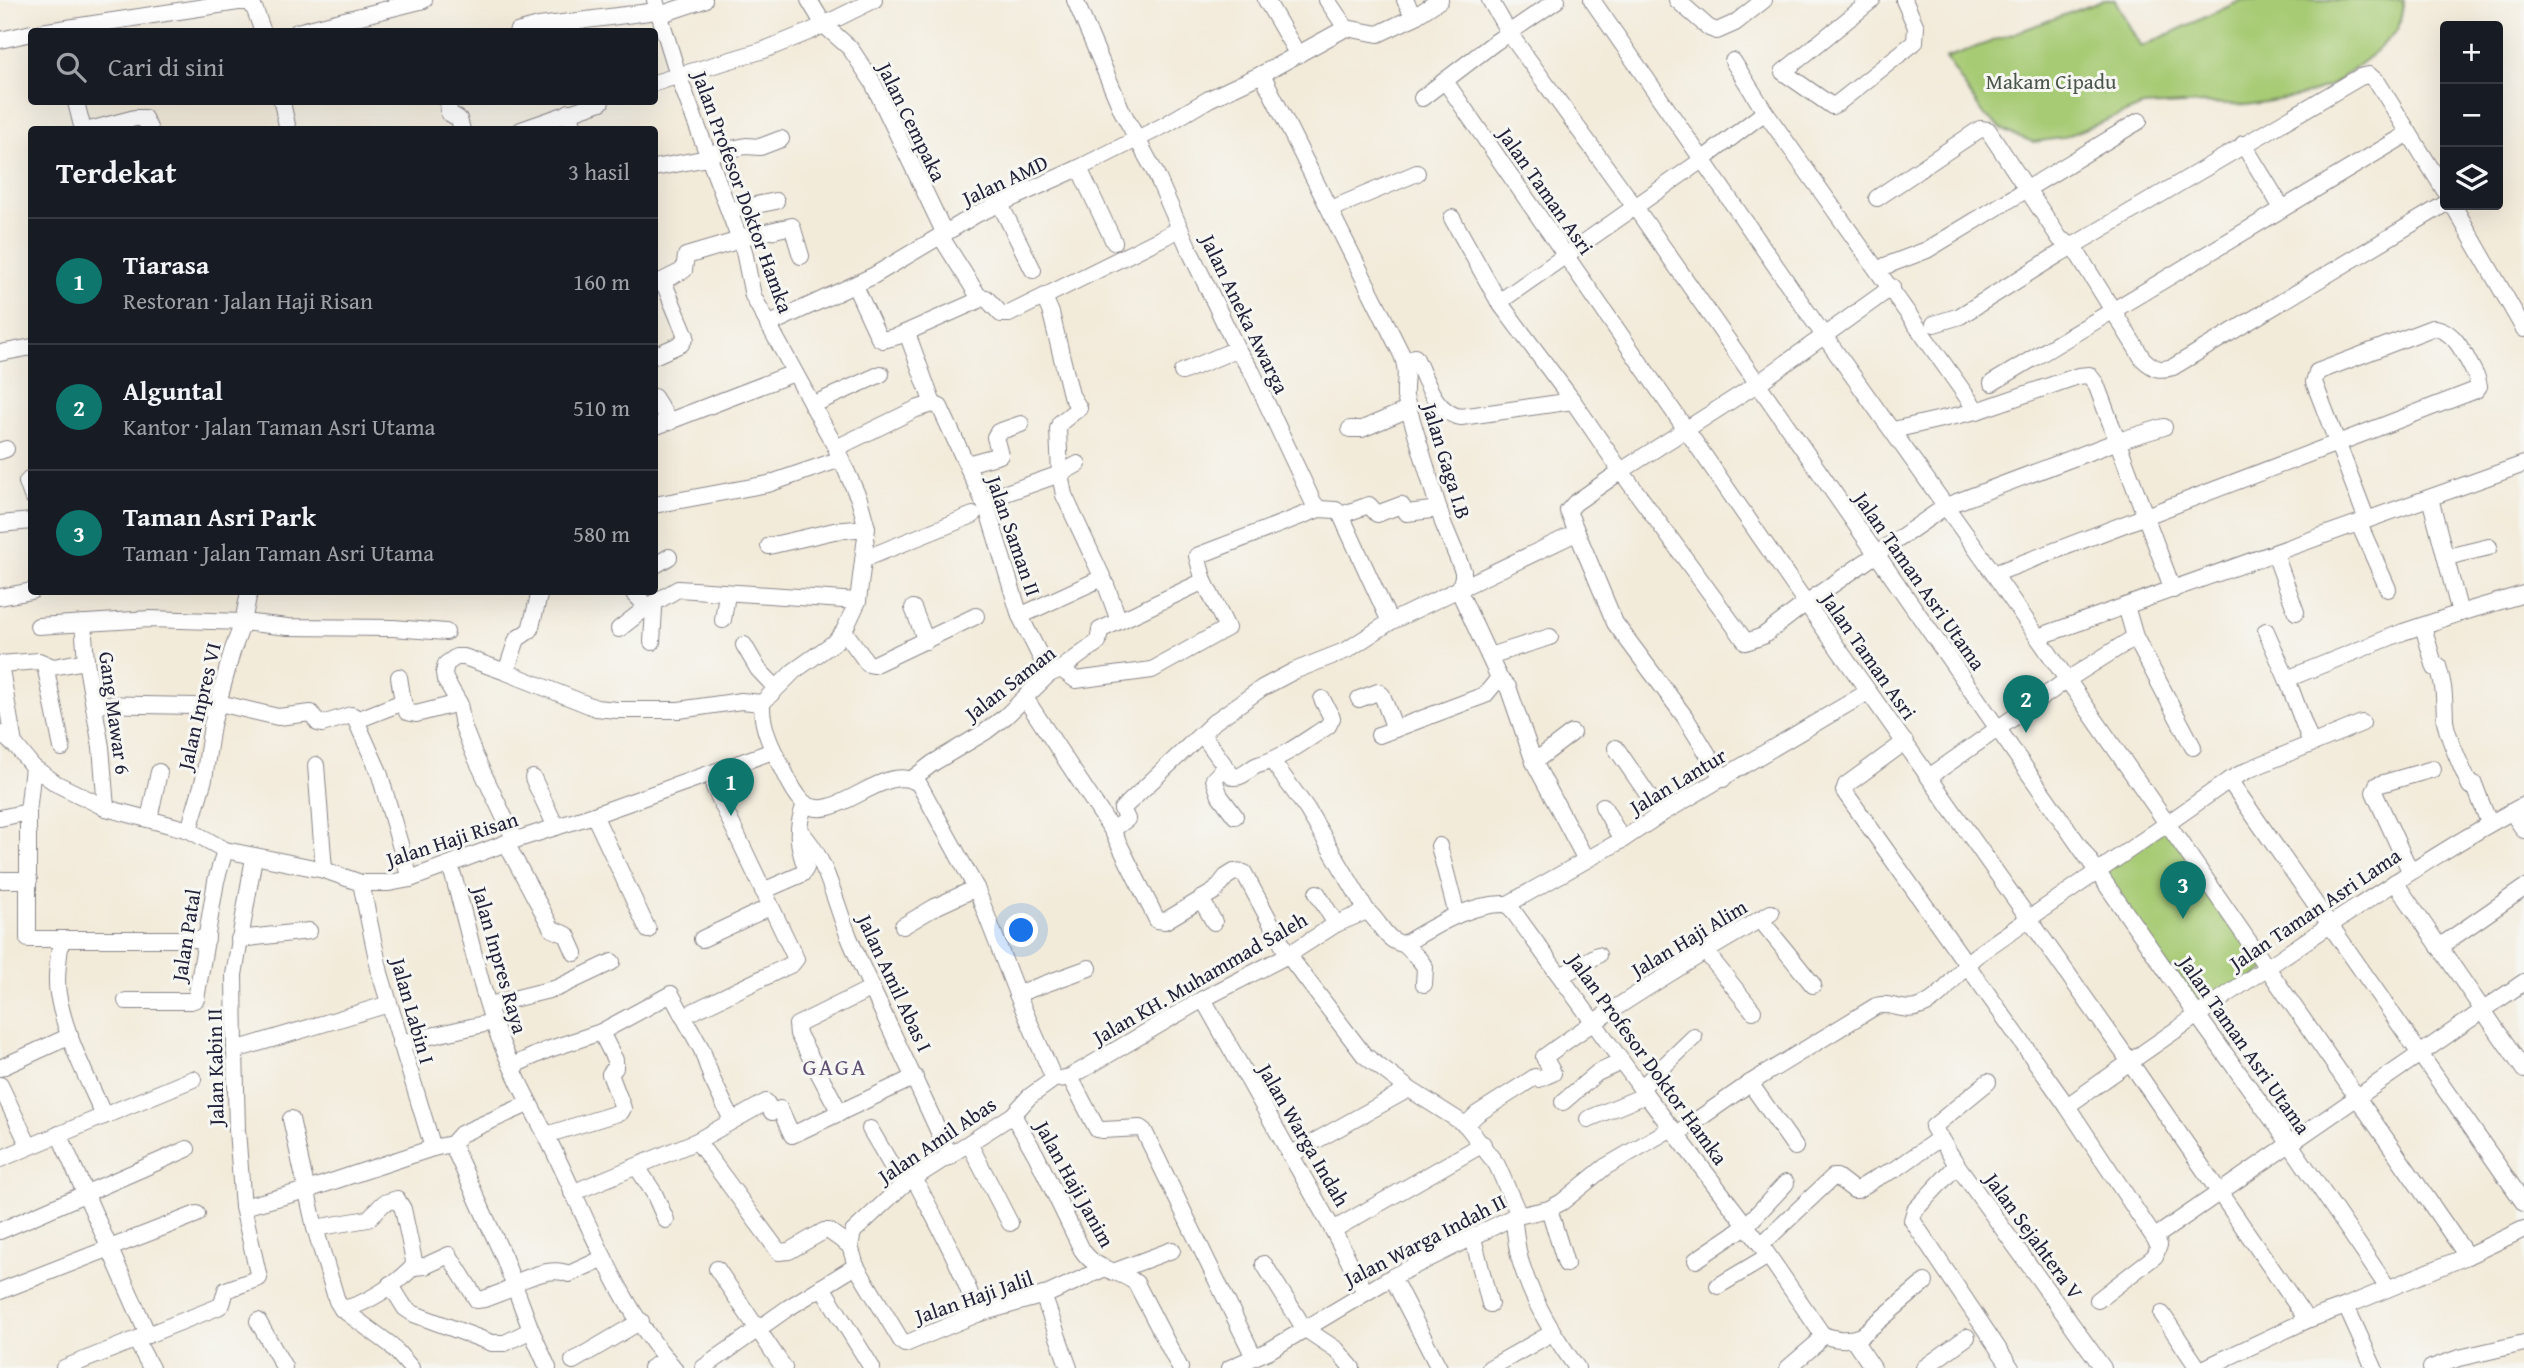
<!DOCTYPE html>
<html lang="id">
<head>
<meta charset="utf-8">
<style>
  body { margin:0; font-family:"Gentium Book Plus",serif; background:#242831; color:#f1f3f6 }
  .controls { position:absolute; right:21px; top:21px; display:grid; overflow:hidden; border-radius:7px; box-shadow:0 7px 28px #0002 }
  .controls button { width:63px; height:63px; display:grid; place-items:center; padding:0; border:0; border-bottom:2px solid #363941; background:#171b24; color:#f1f3f6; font:35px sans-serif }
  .you { position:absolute; left:1022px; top:931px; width:24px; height:24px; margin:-18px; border:5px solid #fff; border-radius:50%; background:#1a73e8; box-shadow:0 0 0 10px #1a73e833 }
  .badge { display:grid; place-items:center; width:46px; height:46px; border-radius:50%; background:#0f766e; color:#fff; font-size:23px; font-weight:700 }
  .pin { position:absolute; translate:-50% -58px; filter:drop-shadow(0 2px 4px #0008) }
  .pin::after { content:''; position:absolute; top:37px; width:24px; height:21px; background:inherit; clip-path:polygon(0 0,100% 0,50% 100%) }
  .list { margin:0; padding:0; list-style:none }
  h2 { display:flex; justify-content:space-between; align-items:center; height:91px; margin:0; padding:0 28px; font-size:30px }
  h2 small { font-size:23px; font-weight:400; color:#9ea1a6 }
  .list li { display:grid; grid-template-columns:46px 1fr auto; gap:21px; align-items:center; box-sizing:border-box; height:126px; padding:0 28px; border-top:2px solid #363941 }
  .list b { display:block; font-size:26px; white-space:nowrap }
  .list p { margin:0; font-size:23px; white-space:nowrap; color:#9ea1a6 }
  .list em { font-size:23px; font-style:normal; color:#9ea1a6 }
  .icon { flex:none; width:38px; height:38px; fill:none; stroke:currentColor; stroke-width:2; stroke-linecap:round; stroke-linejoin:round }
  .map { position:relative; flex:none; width:2524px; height:1368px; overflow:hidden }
  .search { position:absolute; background:#171b24; box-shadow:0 7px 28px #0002; left:28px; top:28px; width:630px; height:77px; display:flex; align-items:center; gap:18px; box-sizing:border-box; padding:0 24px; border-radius:7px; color:#9ea1a6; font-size:26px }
  .panel { position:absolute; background:#171b24; box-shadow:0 7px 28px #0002; left:28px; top:126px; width:630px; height:469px; border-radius:7px }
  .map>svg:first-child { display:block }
  .green { fill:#a7cb74; stroke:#647658; stroke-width:2 }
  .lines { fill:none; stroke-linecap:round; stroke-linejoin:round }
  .minor-casing { stroke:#8a868a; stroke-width:18 }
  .minor { stroke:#fff; stroke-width:16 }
  .labels { text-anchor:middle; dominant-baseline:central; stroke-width:6; stroke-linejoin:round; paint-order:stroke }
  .park-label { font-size:21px; fill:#4a554c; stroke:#f6f6f2 }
  .street-label { font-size:21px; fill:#22223b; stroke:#f6f6f2 }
  .quarter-label { font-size:24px; letter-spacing:2px; fill:#615275; stroke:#f6f6f2 }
</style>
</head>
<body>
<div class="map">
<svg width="2524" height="1368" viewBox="0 0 2524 1368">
  <rect width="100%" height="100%" fill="#f6f6f2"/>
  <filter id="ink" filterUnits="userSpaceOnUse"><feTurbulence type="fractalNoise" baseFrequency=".0143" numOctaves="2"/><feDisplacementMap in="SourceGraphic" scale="14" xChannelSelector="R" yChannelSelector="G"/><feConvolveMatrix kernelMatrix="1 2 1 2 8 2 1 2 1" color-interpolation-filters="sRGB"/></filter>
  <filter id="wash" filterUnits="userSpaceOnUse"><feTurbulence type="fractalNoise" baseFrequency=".00686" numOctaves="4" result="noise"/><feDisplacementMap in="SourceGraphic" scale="28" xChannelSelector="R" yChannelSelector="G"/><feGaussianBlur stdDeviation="1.57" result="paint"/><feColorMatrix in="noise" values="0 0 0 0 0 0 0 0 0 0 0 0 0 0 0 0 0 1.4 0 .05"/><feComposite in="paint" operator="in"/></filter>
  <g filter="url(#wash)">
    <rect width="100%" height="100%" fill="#f3ebda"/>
    <g class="green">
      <polygon points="2105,0 2115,0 2141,47 2242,0 2404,0 2398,30 2375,52 2334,84 2301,96 2247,105 2207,103 2143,106 2062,138 2033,142 2007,132 1983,114 1946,58"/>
      <polygon points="2167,826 2270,966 2198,1018 2099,872"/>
    </g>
  </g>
  <g filter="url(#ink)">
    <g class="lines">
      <defs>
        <g id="minor">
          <path d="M655 0 678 75 744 251 753 296 836 448 859 499 867 528 858 601 844 631 835 642 794 671 762 703C761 727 772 749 783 769 788 780 794 793 803 802 833 829 885 758 919 784L976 888 1017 994 1054 1079"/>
          <polyline points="809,0 824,25 850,48 872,81 945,234"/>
          <polyline points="1075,0 1122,111 1156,174 1189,249 1237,349 1252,372 1313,502 1319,509"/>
          <polyline points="1266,0 1298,55"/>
          <polyline points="1327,0 1346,28"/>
          <polyline points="1405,0 1414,17"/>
          <polyline points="1490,0 1509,33 1635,207 2197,1015 2290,1144 2388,1288"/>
          <polyline points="1592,0 1813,320 1994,574 2467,1256"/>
          <polyline points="1677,0 1709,28 1717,31 1735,23 1764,0"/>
          <polyline points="1872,0 1783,72 1832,106 1838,103 1915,42 1916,27 1904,0"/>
          <polyline points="659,15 704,0"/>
          <polyline points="41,32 238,2 250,2 255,10 263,32"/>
          <polyline points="297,32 424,0"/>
          <polyline points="517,32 539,26 657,11"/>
          <polyline points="0,40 32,33"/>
          <polyline points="1733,61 1765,112 1977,411"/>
          <path d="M1262 74 1402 355C1409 374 1404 379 1405 397L1443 523 1463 571V577L1459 591 1499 678 1508 687 1534 762 1586 860"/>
          <polyline points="1445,81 1806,603 2130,1062 2307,1320"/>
          <polyline points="654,83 764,50 811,31 874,0"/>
          <polyline points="1422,98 1494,43 1557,0"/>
          <polyline points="76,102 83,130"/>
          <polyline points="282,102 288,130"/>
          <polyline points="448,102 449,113 459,119 462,130"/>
          <polyline points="569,112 575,130"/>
          <polyline points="89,130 135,118 144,118 150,130"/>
          <polyline points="521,130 601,102"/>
          <polyline points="2243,144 2282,208"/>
          <polyline points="707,154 746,146 760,147 781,139"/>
          <polyline points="654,168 708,158"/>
          <polyline points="1079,168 1114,242"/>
          <path d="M1877 198 1980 129 1988 130 2060 239 2073 246 2143 359C2154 369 2159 371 2173 367L2445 204"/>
          <polyline points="1000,204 1033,270"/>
          <polyline points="2453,205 2524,329"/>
          <polyline points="1331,209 1417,173"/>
          <polyline points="730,210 776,201"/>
          <polyline points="1452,218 1499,302 1573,401 1621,471 1746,642 1763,636 1806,603 1946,506 2118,441 2164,427"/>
          <polyline points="941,237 979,297"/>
          <polyline points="739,238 792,226 801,256"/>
          <polyline points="1885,266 1927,250 2139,121"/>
          <polyline points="654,285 684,270 686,256 740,240"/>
          <polyline points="855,286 879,338 883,340 898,336 977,301 979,297"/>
          <polyline points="979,297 986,298 1001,314 1009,314 1180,229"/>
          <polyline points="1044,297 1051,313 1071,395 1079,408 1060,423 1058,429 1060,474 1064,495 1106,585 1119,621"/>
          <polyline points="1499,302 1702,160 1765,112"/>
          <polyline points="1934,324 1960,316 2059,254 2360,77 2369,75 2378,83 2445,191"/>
          <polyline points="768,325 873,276 977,214 1079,168 1165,125 1209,99 1262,74 1346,28 1378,34 1414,17 1440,0"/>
          <polyline points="907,333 933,404"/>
          <polyline points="0,353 32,347"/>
          <polyline points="654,356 681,344 686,336 663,281"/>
          <path d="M1415 357C1426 379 1434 413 1461 417L1573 401"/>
          <polyline points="1182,372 1237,349"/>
          <polyline points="1992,383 2409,133"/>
          <polyline points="654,397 670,422"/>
          <polyline points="812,405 881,374"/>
          <polyline points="654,427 794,373"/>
          <polyline points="1350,429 1362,429 1409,409"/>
          <polyline points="1893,430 1977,411 2078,376 2089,375 2096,384 2173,590"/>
          <polyline points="836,448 916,409 933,404 940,407 988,511 1020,616 1049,674"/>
          <polyline points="0,451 6,449"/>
          <polyline points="967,464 1000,455 995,437 998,432 1021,424"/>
          <polyline points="32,477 27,482 32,496"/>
          <polyline points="983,501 1060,474 1078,464"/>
          <polyline points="654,505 768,484 841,459"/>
          <polyline points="1341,515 1369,505 1377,514 1401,505 1407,513 1439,509"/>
          <polyline points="0,524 32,521"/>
          <polyline points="2359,524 2388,589"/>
          <polyline points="769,546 834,531 867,528"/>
          <polyline points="2275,554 2296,612"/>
          <polyline points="2447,557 2489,547"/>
          <polyline points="864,559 973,515"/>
          <polyline points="654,566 669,557"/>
          <path d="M1994 574 2324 448 2338 443 2476 390 2479 386 2477 378C2467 360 2456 328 2432 328L2317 372 2314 382 2367 520"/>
          <polyline points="0,597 32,591"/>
          <polyline points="913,608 926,641"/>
          <polyline points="2460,613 2524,594"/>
          <polyline points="1020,616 1102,578"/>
          <polyline points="723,620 727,594"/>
          <polyline points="83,623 86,661 101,747 106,808"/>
          <polyline points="38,626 150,619 243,622 288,627 393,628 446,632"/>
          <path d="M2423 626 2435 668 2438 666C2445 689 2444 697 2445 719 2445 731 2464 773 2470 786L2474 784 2489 823"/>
          <polyline points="619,629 647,607 633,592"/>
          <polyline points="844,631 868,664 873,665 976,616"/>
          <polyline points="2266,631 2287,679"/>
          <polyline points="2038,637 2524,464"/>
          <polyline points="2135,637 2193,747"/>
          <polyline points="652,642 654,609 647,607 678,589 858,601"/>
          <polyline points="744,645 758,669 776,688"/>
          <polyline points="1489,656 1550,637"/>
          <polyline points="0,664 39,661 53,667 86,661"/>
          <polyline points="0,664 14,744"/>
          <polyline points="45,665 62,748"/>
          <polyline points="1061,669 1076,680 1152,670 1227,628 1204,581 1197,556 1319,509 1336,510 1341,515 1390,622"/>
          <polyline points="506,672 517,639 530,630 540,592"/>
          <polyline points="399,677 403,702"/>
          <polyline points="1025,698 1112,830 1157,920 1165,921 1215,891 1226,877 1234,872 1244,873 1288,955 1364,1055 1409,1089 1466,1125 1497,1165 1519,1215"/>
          <polyline points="1359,699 1378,692 1382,695 1395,729"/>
          <polyline points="219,703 278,717 311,713 318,723 322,724 351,715 354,716 379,772 410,879"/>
          <polyline points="94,704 194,706 216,710"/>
          <polyline points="357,720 403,702 407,712 416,714 459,703"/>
          <polyline points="0,733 17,747 33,767 57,784 106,808 189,830 225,850 324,870 361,883 389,883 410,879 506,843 594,815 773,751"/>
          <path d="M1202 734 1233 777C1244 778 1249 768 1258 765 1283 758 1306 740 1328 726L1332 718 1322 699"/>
          <polyline points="1379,735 1485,695 1499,678"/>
          <polyline points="1905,742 1846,785 1844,791 2067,1106 2159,1245 2155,1256 2098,1300"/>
          <polyline points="2311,743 2287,679 2403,632 2460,613 2430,498"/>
          <polyline points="1616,748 1661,814"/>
          <path d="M1272 761 1307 809 1367 911C1381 922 1385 942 1404 944 1435 926 1471 902 1508 904L1646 1095 1761 1245 1822 1334"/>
          <polyline points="1534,762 1572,733"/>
          <polyline points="316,765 324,870"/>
          <polyline points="33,767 28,812 28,939 207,939"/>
          <polyline points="1225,767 1214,779 1220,796 1235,816"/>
          <polyline points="1929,777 2067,680 2135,637 2126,606"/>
          <polyline points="533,778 556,827"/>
          <polyline points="912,779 933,763 985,732 1006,716 1049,674 1061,669 1098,642 1100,630 1204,581"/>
          <polyline points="1723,779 1685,717 1615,623 1568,511 1575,503 1621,471 1757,384 1892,287"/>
          <polyline points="2229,780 2524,1203"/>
          <polyline points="1603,806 1622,840"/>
          <polyline points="2512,812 2524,830"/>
          <polyline points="594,815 648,930"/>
          <polyline points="0,818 28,812"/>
          <polyline points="149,819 159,772"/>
          <polyline points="189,830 204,779 212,725 232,652 243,622 249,592"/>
          <path d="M799 830C827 858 834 901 849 937 880 1011 918 1083 950 1157"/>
          <polyline points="1112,830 1127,819 1122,809 1214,722 1262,688 1294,671 1347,650 1390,622 1576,533"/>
          <polyline points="515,840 474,754 463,726 459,703 445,679 444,673 446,664 456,657 464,657 506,672 596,708 617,710 679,710 741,701 762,703"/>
          <polyline points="506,843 552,929 567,935 575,953"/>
          <polyline points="1439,846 1457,915"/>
          <path d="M450 865C466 917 476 972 494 1024 508 1063 527 1099 546 1135 585 1212 616 1303 674 1368"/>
          <polyline points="2410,871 2374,792 2377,785 2433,769"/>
          <polyline points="0,880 29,880"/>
          <polyline points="2395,882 2524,1070"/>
          <polyline points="361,883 380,973 433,1148"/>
          <path d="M763 891 802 874 806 868C797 845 796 827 805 804"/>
          <polyline points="1317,893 1336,924"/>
          <polyline points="1201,899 1214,922"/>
          <polyline points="1508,904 1622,840 1661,814 1868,692"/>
          <polyline points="1760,919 1813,985"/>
          <polyline points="903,926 935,907 976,888"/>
          <path d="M61 939C59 957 55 976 58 994 65 1036 87 1077 104 1116"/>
          <polyline points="239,939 309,931"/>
          <polyline points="702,939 770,907"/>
          <polyline points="1404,944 1419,959 1425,967 1424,984"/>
          <polyline points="2439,947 2524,888"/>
          <polyline points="1705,951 1753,1011"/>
          <polyline points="1561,976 1598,955"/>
          <polyline points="1017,994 1089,968"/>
          <polyline points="1203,999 1333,1230 1365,1292"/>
          <polyline points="126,1001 191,1001 196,999 216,881 225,850"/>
          <polyline points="489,1005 557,988 612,962"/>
          <polyline points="694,1011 792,964 796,959 714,787"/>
          <polyline points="400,1043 493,1022"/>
          <polyline points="235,1050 389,1004"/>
          <polyline points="512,1066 547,1050 601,1032 671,994 702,1050 712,1079 732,1120"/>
          <polyline points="0,1068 70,1036"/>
          <polyline points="1070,1077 1097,1129 1103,1130 1140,1128 1144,1131 1254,1357"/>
          <polyline points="1054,1079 1029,1097 1013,1115 903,1185 853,1232 850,1246 856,1266 902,1342 905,1344 977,1314 1048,1294 1103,1269"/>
          <polyline points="1060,1079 1070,1077 1203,999 1288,955 1336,924 1367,911"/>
          <polyline points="1988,1082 1933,1127 1957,1165 2103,1368"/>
          <polyline points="1750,1083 1795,1147"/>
          <polyline points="0,1085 29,1146"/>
          <polyline points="1641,1088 1694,1037"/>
          <polyline points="1563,1102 1597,1073 1621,1062"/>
          <path d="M2067 1106C2154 1045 2241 984 2330 925 2394 883 2456 841 2524 805"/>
          <polyline points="840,1113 798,1034 797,1025 872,988"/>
          <path d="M1013 1115 1036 1155 1082 1250C1098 1273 1117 1268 1136 1283L1180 1368"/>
          <polyline points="291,1119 315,1228 337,1301 342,1309 391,1345 411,1368"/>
          <polyline points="1588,1119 1646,1095"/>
          <path d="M1466 1125 1477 1114 1535 1077 1539 1079 1553 1073 1544 1057C1617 1004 1693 958 1771 913"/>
          <polyline points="870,1129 903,1185"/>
          <polyline points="59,1134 148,1335"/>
          <path d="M1677 1134 1750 1083 1876 1006C1892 1001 1903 1014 1922 1006 1946 996 1957 970 1977 955 2060 896 2146 840 2229 780L2250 769 2362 723"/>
          <polyline points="546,1135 621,1112 623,1108 610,1074 615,1068 615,1060 601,1032"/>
          <polyline points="697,1141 779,1252 789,1251 824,1231 829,1231 850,1246"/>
          <polyline points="452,1144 504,1258 531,1330 548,1368"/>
          <polyline points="970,1145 1010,1223"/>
          <polyline points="1290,1155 1409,1089"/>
          <polyline points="0,1159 193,1079"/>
          <polyline points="1957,1165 1915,1210 1912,1220 2011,1368"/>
          <polyline points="637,1167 654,1193 666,1220"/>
          <path d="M914 1178C937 1223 962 1266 977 1314"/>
          <polyline points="572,1193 697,1141 766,1102 772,1112 780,1109 792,1135 915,1077"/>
          <polyline points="243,1207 307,1190 433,1148 452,1144 461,1134 528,1104"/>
          <polyline points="1549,1209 1566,1264"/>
          <path d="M1513 1217C1516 1233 1516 1251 1522 1266 1534 1304 1554 1336 1577 1368"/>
          <path d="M315 1228 368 1219 384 1203 397 1199 403 1209 414 1261 413 1267C398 1283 364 1306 342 1309"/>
          <polyline points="1333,1230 1483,1144"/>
          <polyline points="0,1231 187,1149"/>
          <polyline points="2155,1237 2524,982"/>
          <polyline points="1473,1238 1490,1304"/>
          <polyline points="1761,1245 1833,1177 1837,1177 1854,1190 1857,1190 1878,1177 1896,1169 1940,1138"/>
          <polyline points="1696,1260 1746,1226 1786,1183"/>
          <polyline points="1264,1264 1304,1328 1337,1350 1352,1368"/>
          <polyline points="413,1267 425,1266 449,1255 477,1300 484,1299 516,1287"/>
          <polyline points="717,1269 784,1368"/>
          <polyline points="1113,1272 1172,1250"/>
          <polyline points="1392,1277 1439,1368"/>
          <path d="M514 1283C531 1277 552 1266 569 1274L604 1258"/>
          <polyline points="390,1284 405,1308 414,1314 492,1343 505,1343 531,1330"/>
          <polyline points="1718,1286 1768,1256"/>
          <polyline points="822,1287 872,1368"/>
          <polyline points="0,1291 197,1214"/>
          <polyline points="1043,1295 1069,1368"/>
          <polyline points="2346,1306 2374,1368"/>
          <polyline points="2162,1314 2198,1368"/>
          <polyline points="258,1321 284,1367"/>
          <path d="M1822 1334C1833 1340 1850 1341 1861 1336L1925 1282"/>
          <polyline points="136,1340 151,1368"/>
          <polyline points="1854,1340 1873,1368"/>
          <polyline points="573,1361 641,1321"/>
          <polyline points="64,1368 218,1307 222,1304 226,1290 259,1278 243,1207 237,1130 235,1050 234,975 254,857"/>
          <polyline points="651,1368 667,1359"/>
          <polyline points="703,1368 788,1308 856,1266"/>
          <polyline points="1230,1368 1270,1350 1392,1277 1513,1217 1549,1209 1562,1202 1605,1167 1672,1128"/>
          <polyline points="1490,1368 1552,1333"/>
          <polyline points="1788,1368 1816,1344 1822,1334"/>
          <polyline points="1924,1368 1967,1337"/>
          <polyline points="2205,1368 2307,1320 2346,1306 2467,1256 2524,1229"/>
          <polyline points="2431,1368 2459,1358 2524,1343"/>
        </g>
      </defs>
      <use href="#minor" class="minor-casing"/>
      <use href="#minor" class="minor"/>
    </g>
  </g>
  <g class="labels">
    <g class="park-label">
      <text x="2051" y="81">Makam Cipadu</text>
    </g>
    <g class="street-label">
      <text transform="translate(912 122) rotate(64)">Jalan Cempaka</text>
      <text transform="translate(1005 180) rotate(-25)">Jalan AMD</text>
      <text transform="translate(1546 191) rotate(55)">Jalan Taman Asri</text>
      <text transform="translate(743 192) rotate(70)">Jalan Profesor Doktor Hamka</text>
      <text transform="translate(1245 314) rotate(64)">Jalan Aneka Awarga</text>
      <text transform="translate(1447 461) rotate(73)">Jalan Gaga I.B</text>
      <text transform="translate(1014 536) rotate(71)">Jalan Saman II</text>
      <text transform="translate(1920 581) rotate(55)">Jalan Taman Asri Utama</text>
      <text transform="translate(1869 656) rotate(55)">Jalan Taman Asri</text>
      <text transform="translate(1010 683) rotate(-38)">Jalan Saman</text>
      <text transform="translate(199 706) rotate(-77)">Jalan Inpres VI</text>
      <text transform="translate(115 713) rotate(82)">Gang Mawar 6</text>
      <text transform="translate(1678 781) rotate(-31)">Jalan Lantur</text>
      <text transform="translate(452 839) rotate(-18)">Jalan Haji Risan</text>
      <text transform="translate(2315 909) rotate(-34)">Jalan Taman Asri Lama</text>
      <text transform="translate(186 935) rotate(-81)">Jalan Patal</text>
      <text transform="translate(1689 938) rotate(-31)">Jalan Haji Alim</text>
      <text transform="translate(500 960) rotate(74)">Jalan Inpres Raya</text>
      <text transform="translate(1200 978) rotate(-30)">Jalan KH. Muhammad Saleh</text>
      <text transform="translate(895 983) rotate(65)">Jalan Amil Abas I</text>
      <text transform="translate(413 1011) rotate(74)">Jalan Labin I</text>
      <text transform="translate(2245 1045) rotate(55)">Jalan Taman Asri Utama</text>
      <text transform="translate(1648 1059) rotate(54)">Jalan Profesor Doktor Hamka</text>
      <text transform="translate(215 1067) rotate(-91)">Jalan Kabin II</text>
      <text transform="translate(1304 1135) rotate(60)">Jalan Warga Indah</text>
      <text transform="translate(937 1140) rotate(-34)">Jalan Amil Abas</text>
      <text transform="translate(1075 1184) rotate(61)">Jalan Haji Janim</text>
      <text transform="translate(2034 1236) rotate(54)">Jalan Sejahtera V</text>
      <text transform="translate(1425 1240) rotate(-27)">Jalan Warga Indah II</text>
      <text transform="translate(974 1297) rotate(-19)">Jalan Haji Jalil</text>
    </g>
    <g class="quarter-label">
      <text x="835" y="1066">GAGA</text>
    </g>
  </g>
</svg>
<div class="controls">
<button>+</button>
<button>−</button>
<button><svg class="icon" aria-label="layers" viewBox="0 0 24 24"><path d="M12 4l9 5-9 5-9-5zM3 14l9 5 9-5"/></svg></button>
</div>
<div class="you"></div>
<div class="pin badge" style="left:731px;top:816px">1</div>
<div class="pin badge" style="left:2026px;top:733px">2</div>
<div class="pin badge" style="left:2183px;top:919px">3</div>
<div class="search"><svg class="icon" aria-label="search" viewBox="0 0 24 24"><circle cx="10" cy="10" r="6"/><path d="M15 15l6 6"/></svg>Cari di sini</div>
<section class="panel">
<h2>Terdekat<small>3 hasil</small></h2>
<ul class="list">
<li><span class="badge">1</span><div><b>Tiarasa</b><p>Restoran · Jalan Haji Risan</p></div><em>160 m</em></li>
<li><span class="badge">2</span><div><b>Alguntal</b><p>Kantor · Jalan Taman Asri Utama</p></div><em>510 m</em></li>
<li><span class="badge">3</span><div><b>Taman Asri Park</b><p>Taman · Jalan Taman Asri Utama</p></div><em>580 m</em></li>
</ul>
</section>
</div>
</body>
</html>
